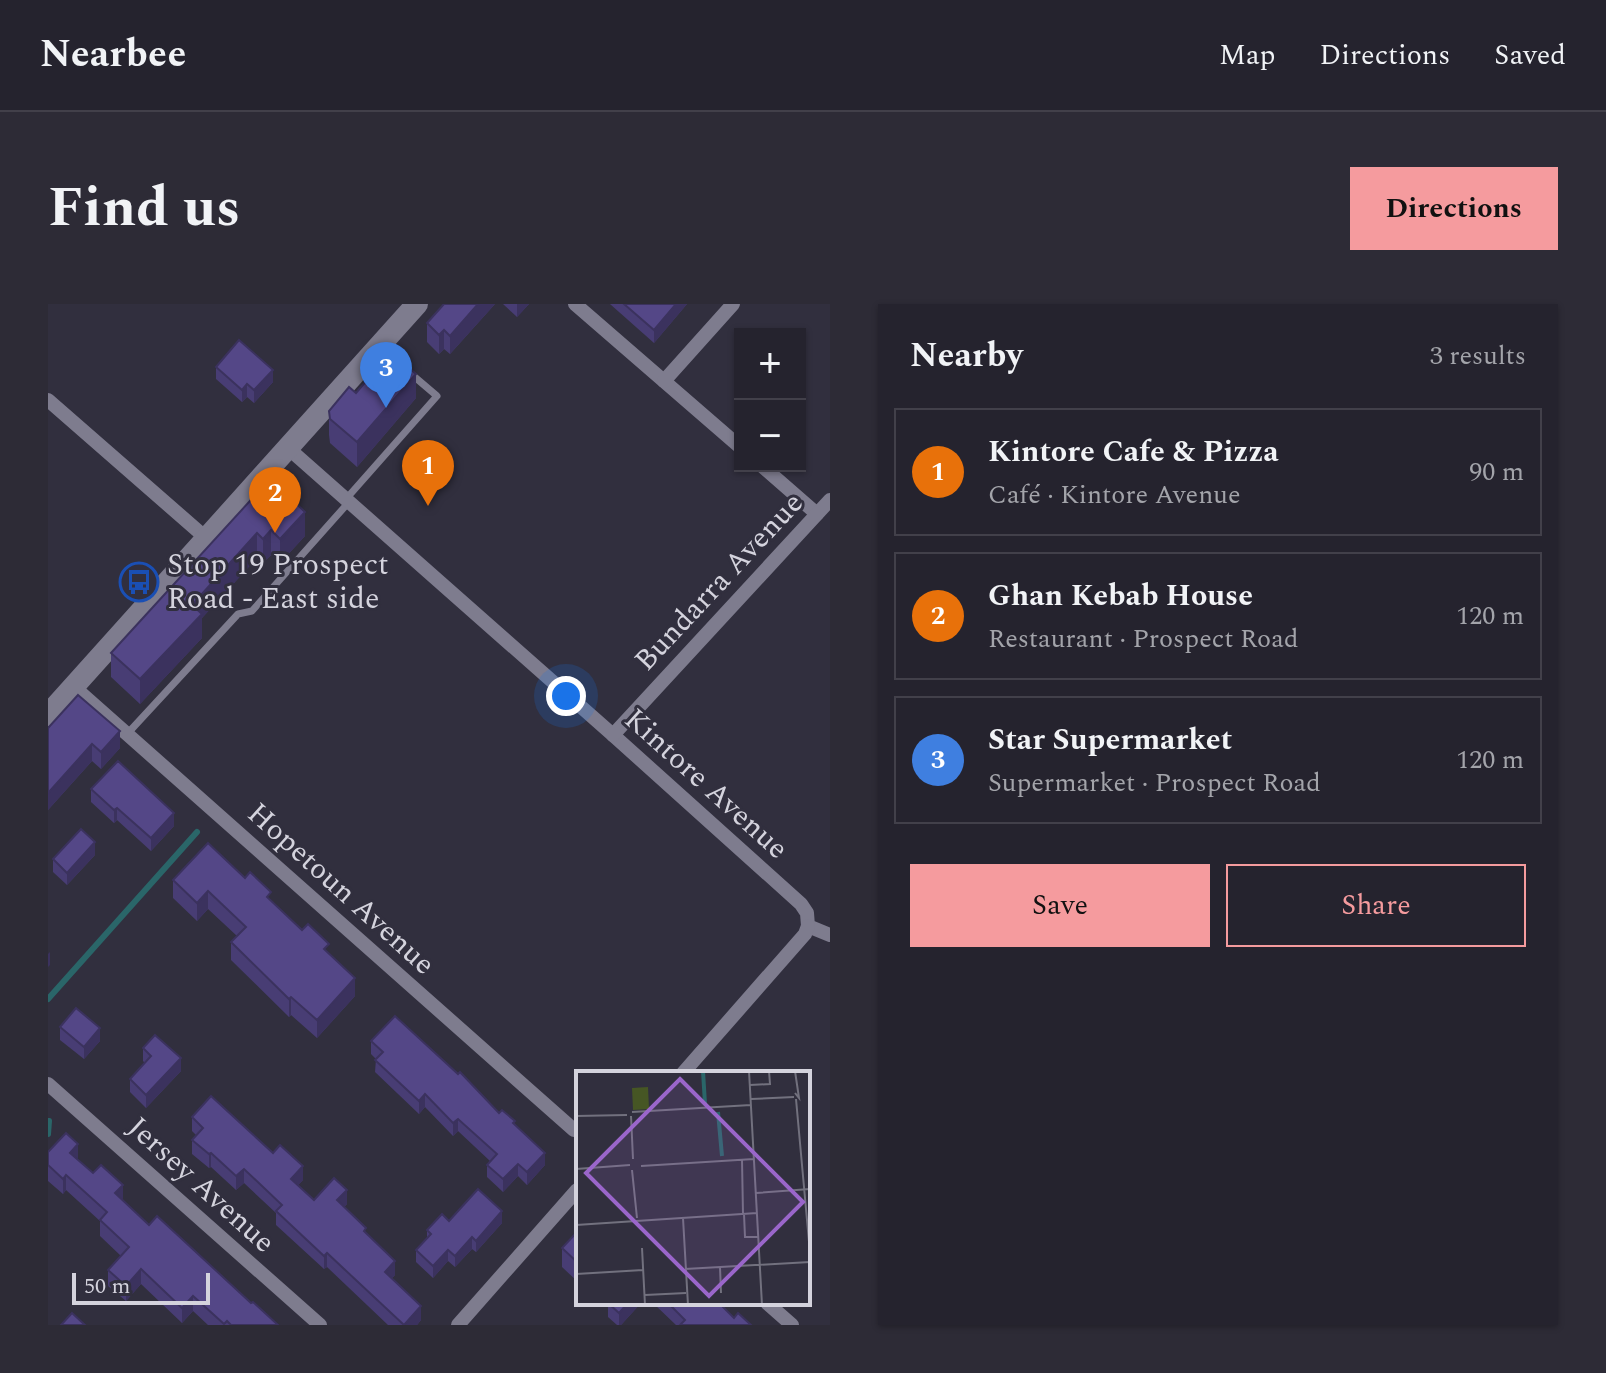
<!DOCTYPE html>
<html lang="en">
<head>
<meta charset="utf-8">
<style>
  body { margin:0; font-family:Spectral,serif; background:#2d2b36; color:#f1f3f6 }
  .controls { position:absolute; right:24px; top:24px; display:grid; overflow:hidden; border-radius:0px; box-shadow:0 2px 6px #0004 }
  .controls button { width:72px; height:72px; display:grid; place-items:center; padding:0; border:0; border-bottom:2px solid #42404a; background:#25232e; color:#f1f3f6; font:40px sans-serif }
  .scale { position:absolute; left:24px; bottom:20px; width:138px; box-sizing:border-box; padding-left:8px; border:4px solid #d4d3dd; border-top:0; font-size:22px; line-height:28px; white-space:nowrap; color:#d4d3dd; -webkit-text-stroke:6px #312f3e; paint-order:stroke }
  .you { position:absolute; left:518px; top:392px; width:28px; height:28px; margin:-20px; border:6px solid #fff; border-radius:50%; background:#1a73e8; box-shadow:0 0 0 12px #1a73e833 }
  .badge { display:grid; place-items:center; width:52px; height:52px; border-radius:50%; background:#f59b9e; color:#fff; font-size:26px; font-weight:700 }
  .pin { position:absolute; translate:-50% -66px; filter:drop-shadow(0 2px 4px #0008) }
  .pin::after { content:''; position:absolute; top:42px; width:28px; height:24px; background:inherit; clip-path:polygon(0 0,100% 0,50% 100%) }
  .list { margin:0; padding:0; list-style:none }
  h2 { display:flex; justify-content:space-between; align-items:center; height:104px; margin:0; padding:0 32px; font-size:34px }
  h2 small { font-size:26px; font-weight:400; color:#a3a4aa }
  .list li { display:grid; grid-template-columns:52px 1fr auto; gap:24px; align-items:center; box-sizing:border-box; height:128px; margin:0 16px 16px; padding:0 16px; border:2px solid #42404a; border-radius:0px }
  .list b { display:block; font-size:30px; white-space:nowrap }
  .list p { margin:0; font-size:26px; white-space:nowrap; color:#a3a4aa }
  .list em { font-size:26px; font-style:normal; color:#a3a4aa }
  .actions { display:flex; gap:16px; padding:24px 32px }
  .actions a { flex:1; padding:18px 0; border:2px solid #f59b9e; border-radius:0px; text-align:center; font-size:28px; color:#f59b9e }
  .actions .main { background:#f59b9e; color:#111 }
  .map { position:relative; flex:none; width:782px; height:1021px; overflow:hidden; border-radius:0px }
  header { display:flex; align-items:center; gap:48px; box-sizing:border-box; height:112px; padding:0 40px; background:#25232e; border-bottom:2px solid #42404a }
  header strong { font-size:38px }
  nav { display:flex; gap:44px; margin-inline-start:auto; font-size:28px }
  .intro { display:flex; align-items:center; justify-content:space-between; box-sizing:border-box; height:192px; padding:0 48px }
  h1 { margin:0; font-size:56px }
  .button { padding:20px 36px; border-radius:0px; background:#f59b9e; color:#111; font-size:28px; font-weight:700 }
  main { display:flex; gap:48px; padding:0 48px }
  aside { flex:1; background:#25232e; border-radius:0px; box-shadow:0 2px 6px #0004 }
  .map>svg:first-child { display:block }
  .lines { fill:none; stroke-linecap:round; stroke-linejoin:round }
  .stream { stroke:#2a6669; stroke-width:6 }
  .lane { stroke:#7e7c8e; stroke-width:7 }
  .street { stroke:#7e7c8e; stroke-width:14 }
  .secondary { stroke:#7e7c8e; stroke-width:22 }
  .wall { fill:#483d74 }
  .shaded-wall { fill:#3b325e }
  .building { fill:#544787; stroke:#3b325e; stroke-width:2 }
  .labels { text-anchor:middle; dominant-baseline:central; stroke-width:6; stroke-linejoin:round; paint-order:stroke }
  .poi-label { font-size:30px; fill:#d4d3dd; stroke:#312f3e; text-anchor:start }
  .street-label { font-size:30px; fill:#d4d3dd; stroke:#312f3e }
  .inset-river { fill:none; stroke:#2a6669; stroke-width:4 }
  .inset-road { fill:none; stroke:#72717e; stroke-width:2 }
  .view { fill:#9a66ca; fill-opacity:0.15; stroke:#9a66ca; stroke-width:4 }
  .inset-edge { fill:none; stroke:#d4d3dd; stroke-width:4 }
</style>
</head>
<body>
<header>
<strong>Nearbee</strong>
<nav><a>Map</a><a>Directions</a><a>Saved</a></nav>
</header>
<div class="intro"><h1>Find us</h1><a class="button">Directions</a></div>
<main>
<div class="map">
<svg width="782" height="1021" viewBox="0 0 782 1021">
  <rect width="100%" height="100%" fill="#312f3e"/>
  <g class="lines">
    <g class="stream">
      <polyline points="0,695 149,528"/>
      <polyline points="0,830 1,817"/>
    </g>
    <g class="lane">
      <polyline points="298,195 389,92 362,69"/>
      <polyline points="80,429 190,310 204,307 301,198"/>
    </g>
    <g class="street">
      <polyline points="527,0 692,143"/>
      <polyline points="616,77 685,0"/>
      <polyline points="0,96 158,234"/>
      <polyline points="240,144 565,431 753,600 759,609 760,622 782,631"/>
      <polyline points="714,162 769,210"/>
      <polyline points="26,383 526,826"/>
      <polyline points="565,431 782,196"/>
      <polyline points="635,769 757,630 760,622"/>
      <polyline points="0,780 272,1021"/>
      <polyline points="719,999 744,1021"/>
      <polyline points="410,1021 529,886"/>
    </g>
    <polyline class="secondary" points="0,411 369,0"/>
  </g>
  <g class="wall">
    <polygon points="447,0 402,50 396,45 391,50 379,38 379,19"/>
    <polygon points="455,0 481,0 469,13"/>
    <polygon points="562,0 639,0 606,39"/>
    <polygon points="168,63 225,78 206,99 199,93 194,98 168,75"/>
    <polygon points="308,89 368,94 309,163 282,139 281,131 281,107"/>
    <polygon points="222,175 257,232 232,259 223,251 215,259 209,254 154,314 154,334 92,400 63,373 63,349"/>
    <polygon points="0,424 72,444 53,465 44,457 0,506"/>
    <polygon points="43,485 126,522 103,547 69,516 66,519 43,498"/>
    <polygon points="47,551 19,581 5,568 5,555"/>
    <polygon points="125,576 223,597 281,650 307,692 269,734 243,711 241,713 183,656 183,638 189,632 160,605 149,617 125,594"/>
    <polygon points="12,723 52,737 36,755 12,736"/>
    <polygon points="323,737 451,809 467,820 497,861 479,881 470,872 455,888 439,873 439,861 442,857 410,827 405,832 377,803 371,810 327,768 328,755 323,750"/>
    <polygon points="95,744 133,767 98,804 82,788 82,775 97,759 95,757"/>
    <polygon points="144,813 255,876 250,881 266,896 299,900 296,903 318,930 347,971 344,974 373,1016 369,1021 340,1021 279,963 276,965 228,921 228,909 196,879 188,886 163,863 161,864 144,850 144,836 148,831 144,827"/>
    <polygon points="0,848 30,856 101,921 230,1021 160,1021 145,1007 134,1019 93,980 78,997 60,982 60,966 73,952 52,932 52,917 18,886 15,890 0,877"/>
    <polygon points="401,917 454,919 428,948 424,945 407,963 400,957 385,974 368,958 368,946 379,935 379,926"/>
    <polygon points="530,927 530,978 514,963 514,944"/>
    <polygon points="558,999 593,999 573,1021 569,1021 560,1013 560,1001"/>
    <polygon points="605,999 671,999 686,1014 703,1021 628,1021"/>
  </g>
  <g class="shaded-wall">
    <polygon points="430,0 447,0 402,50 402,32"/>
    <polygon points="469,0 481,0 469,13"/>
    <polygon points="628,0 639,0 606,39 606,26"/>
    <polygon points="396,26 396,45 391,50 391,31"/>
    <polygon points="225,66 225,78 206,99 206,86"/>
    <polygon points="368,70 368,94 309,163 309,138"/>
    <polygon points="199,80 199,93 194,98 194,86"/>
    <polygon points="257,208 257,232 232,259 232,235"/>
    <polygon points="223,226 223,251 215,259 215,235"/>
    <polygon points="209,229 209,254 154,314 154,334 92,400 92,375 144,301"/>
    <polygon points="72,427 72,444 53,465 53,448"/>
    <polygon points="44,440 44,457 0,506 0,489"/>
    <polygon points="69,504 69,516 66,519 66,506"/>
    <polygon points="126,509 126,522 103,547 103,534"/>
    <polygon points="47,538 47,551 19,581 19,569"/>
    <polygon points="160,587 160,605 149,617 149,599"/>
    <polygon points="2,648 2,661 0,663 0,650"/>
    <polygon points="307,674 307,692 269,734 269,716"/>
    <polygon points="243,693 243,711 241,713 241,695"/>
    <polygon points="52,724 52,737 36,755 36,743"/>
    <polygon points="133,754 133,767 98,804 98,791"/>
    <polygon points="377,790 377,803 371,810 371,797"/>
    <polygon points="410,815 410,827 405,832 405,819"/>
    <polygon points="30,840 30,855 22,849"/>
    <polygon points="163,849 163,863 161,864 161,850"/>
    <polygon points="497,849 497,861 479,881 479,868"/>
    <polygon points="470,860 470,872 455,888 455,875"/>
    <polygon points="255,862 255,876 243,889 243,875"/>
    <polygon points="196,865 196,879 188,886 188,872"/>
    <polygon points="18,871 18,886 15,890 15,875"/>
    <polygon points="75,881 75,896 67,889"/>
    <polygon points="299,886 299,900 289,910 289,896"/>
    <polygon points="454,907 454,919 428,948 428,937"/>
    <polygon points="424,933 424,945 407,963 407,952"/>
    <polygon points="400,946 400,957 385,974 385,962"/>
    <polygon points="279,949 279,963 276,965 276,952"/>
    <polygon points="347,957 347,971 337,982 337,968"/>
    <polygon points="93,965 93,980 78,997 78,982"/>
    <polygon points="145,992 145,1007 134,1019 134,1004"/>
    <polygon points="580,999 593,999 573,1021 571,1021 571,1009"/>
    <polygon points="373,1002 373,1016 369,1021 356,1021"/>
  </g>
  <g class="building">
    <polygon points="396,0 430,0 402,32 396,26 391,31 379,19"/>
    <polygon points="576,0 628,0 606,26"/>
    <polygon points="191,36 225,66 206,86 199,80 194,86 168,63"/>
    <polygon points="343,48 368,70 309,138 282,115 281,107 301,83 308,89"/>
    <polygon points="222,175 257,208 232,235 223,226 215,235 209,229 144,301 154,310 92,375 63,349"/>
    <polygon points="30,391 72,427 53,448 44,440 0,489 0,424"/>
    <polygon points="70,457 126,509 103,534 69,504 66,506 43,485"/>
    <polygon points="33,525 47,538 19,569 5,555"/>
    <polygon points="160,539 197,574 202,568 223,588 219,593 254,626 260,620 281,640 276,645 307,674 269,716 243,693 241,695 183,638 198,623 160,587 149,599 125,576"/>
    <polygon points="28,704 52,724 36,743 12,723"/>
    <polygon points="347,712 410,770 412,768 451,809 454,806 467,817 465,819 497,849 479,868 470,860 455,875 439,861 449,850 410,815 405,819 377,790 371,797 327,756 335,748 323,737"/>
    <polygon points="107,731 133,754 98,791 82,775 103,752 95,744"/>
    <polygon points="163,792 225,849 232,841 255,862 243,875 266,896 286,874 299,886 289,896 318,924 316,927 347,957 337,968 373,1002 356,1021 279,949 276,952 228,907 234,901 196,865 188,872 163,849 161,850 144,836 155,824 144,813"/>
    <polygon points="18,829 30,840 22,849 45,869 53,861 75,881 67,889 101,921 109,912 203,999 205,998 230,1021 183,1021 179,1017 176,1020 145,992 134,1004 93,965 78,982 60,966 81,943 52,916 59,908 18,871 15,875 0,861 0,848"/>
    <polygon points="430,885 454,907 428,937 424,933 407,952 400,946 385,962 368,946 383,930 379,926 394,910 401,917"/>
    <polygon points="530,927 530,959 514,944"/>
    <polygon points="560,999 580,999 571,1009"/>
    <polygon points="620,999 671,999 686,1014 690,1009 703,1021 632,1021 637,1016"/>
    <polygon points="24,1009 37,1021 13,1021"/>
  </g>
  <defs>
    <symbol id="bus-ring" viewBox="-11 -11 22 22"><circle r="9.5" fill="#312f3e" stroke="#1a4fb4" stroke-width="1.5"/><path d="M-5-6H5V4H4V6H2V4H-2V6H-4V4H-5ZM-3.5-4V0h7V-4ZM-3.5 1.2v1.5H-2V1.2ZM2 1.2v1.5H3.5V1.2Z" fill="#1a4fb4"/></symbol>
  </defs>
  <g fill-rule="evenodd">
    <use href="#bus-ring" x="69" y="256" width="44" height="44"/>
  </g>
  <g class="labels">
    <g class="poi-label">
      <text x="119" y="261">Stop 19 Prospect<tspan x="119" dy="34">Road - East side</tspan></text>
    </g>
    <g class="street-label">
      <text transform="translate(671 278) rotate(-47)">Bundarra Avenue</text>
      <text transform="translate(658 480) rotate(42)">Kintore Avenue</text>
      <text transform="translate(293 585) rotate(42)">Hopetoun Avenue</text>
      <text transform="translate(153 881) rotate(42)">Jersey Avenue</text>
    </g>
  </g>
  <g transform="translate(528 767)">
    <rect width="234" height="234" fill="#312f3e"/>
    <path d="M72 16 73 38 57 39 56 17Z" fill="#465624"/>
    <path class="inset-river" d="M127 0 129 33M142 41 146 85"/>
    <path class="inset-road" d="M173 0 186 234M219 0 223 27 219 22M174 14 194 13 193 0M175 28 218 26M220 28 234 182M56 41 175 34M0 45 51 44M55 45 57 88M166 89 167 143M65 95 178 88M0 98 54 94M56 99 61 147M180 122 234 118M168 143 169 166H182M107 147 112 234M0 154 181 142M66 177 69 234M144 196 145 222M109 198 234 191M0 203 67 199M69 224 110 222"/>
    <path class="view" d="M104 8 227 131 133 225 10 102Z"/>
    <rect width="234" height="234" class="inset-edge"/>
  </g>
</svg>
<div class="controls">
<button>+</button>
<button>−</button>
</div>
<div class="scale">50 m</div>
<div class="you"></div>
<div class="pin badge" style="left:380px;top:202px;background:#e8710a">1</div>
<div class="pin badge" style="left:227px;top:229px;background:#e8710a">2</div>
<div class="pin badge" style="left:338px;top:104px;background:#3f7fe0">3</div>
</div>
<aside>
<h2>Nearby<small>3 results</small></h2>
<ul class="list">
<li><span class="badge" style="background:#e8710a">1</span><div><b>Kintore Cafe &amp; Pizza</b><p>Café · Kintore Avenue</p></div><em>90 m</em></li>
<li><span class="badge" style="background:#e8710a">2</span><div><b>Ghan Kebab House</b><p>Restaurant · Prospect Road</p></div><em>120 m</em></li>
<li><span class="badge" style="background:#3f7fe0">3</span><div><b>Star Supermarket</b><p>Supermarket · Prospect Road</p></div><em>120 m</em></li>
</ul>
<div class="actions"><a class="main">Save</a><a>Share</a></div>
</aside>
</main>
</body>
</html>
